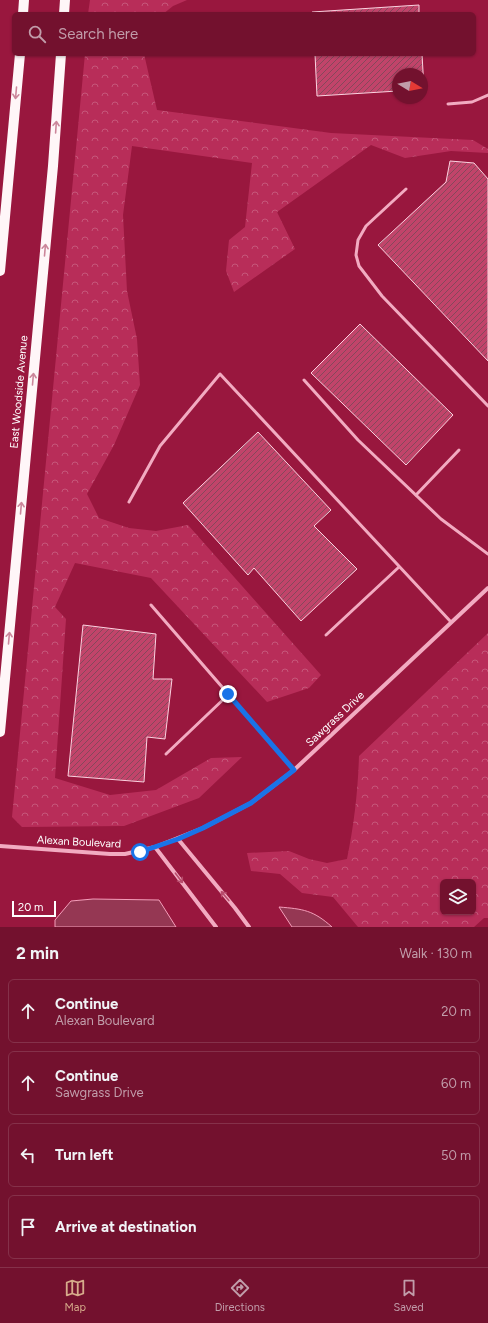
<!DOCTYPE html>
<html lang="en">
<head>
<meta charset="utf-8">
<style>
  body { margin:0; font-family:Figtree,sans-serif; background:#7b1f3a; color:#f1f3f6 }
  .controls { position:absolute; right:12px; bottom:12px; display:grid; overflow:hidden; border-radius:6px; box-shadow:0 1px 3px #0004 }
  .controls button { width:36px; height:36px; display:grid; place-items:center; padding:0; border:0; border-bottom:1px solid #85314a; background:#73112e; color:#f1f3f6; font:20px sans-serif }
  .compass { position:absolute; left:392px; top:68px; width:36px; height:36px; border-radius:50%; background:#73112e; box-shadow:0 1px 3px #0004; rotate:100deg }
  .scale { position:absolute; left:12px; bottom:10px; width:44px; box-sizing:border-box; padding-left:4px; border:2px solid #fff; border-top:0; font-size:11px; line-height:14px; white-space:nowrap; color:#fff; -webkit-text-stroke:3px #99173e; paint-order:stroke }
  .stop { position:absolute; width:12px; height:12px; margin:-9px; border:3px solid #1a73e8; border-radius:50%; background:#fff }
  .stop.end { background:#1a73e8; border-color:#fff; box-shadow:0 1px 4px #0008 }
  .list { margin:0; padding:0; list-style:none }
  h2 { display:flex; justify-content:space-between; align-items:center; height:52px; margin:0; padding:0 16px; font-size:17px }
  h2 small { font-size:13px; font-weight:400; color:#c19daa }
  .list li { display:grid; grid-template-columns:26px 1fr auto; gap:12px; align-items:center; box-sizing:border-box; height:64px; margin:0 8px 8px; padding:0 8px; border:1px solid #85314a; border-radius:6px }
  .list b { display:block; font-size:15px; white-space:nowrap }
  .list p { margin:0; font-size:13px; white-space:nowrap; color:#c19daa }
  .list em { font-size:13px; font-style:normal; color:#c19daa }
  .icon { flex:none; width:22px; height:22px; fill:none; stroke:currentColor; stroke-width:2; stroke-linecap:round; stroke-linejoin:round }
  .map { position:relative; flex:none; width:488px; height:927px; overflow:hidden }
  .search { position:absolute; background:#73112e; box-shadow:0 1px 3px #0004; left:12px; right:12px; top:12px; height:44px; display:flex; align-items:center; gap:10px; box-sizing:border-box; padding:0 14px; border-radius:6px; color:#c19daa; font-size:15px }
  .sheet { height:340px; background:#73112e }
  nav { display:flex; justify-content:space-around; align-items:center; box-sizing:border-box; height:56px; border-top:1px solid #85314a; background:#73112e; font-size:11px; color:#c19daa }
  nav a { display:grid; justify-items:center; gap:2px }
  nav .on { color:#d6ab8b }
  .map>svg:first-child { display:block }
  .forest { fill:url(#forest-crowns); fill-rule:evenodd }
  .water { fill:#953753; stroke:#f49eba }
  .building { fill:url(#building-hatch); stroke:#fcd2e0 }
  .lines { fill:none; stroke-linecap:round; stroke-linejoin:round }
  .lane { stroke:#f2abc1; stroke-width:3 }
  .street { stroke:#f2abc1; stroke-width:4 }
  .primary { stroke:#fff6f8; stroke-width:10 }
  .oneway { stroke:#cc869b }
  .oneway2 { stroke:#b84b6c }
  .route { stroke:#1a73e8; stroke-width:5 }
  .labels { text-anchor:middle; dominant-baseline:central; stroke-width:3; stroke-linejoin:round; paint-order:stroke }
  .street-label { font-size:11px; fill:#fff; stroke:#99173e }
</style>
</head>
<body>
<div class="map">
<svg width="488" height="927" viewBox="0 0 488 927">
  <defs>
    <pattern id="forest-crowns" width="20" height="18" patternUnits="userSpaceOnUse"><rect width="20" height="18" fill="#b82d59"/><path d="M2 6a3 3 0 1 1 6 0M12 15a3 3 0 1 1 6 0" fill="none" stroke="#c6577a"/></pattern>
    <pattern id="building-hatch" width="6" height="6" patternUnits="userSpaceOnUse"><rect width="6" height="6" fill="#c1446a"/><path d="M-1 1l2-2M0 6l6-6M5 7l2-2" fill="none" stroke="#86485b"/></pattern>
  </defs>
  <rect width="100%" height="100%" fill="#99173e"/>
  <g class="forest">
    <polygon points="90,0 187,0 173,6 163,14 88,14"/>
    <polygon points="85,54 144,54 157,110 331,133 473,140 488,149 488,153 451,151 405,158 371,145 277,212 295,249 234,292 226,271 229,240 245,227 252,163 132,146 123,215 127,291 137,339 140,385 114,445 87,494 99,518 129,528 156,531 188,525 321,675 309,688 267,702 151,578 75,563 55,607 66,619 55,778 110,795 156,790 211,758 242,757 199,798 124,826 22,827 12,817"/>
    <path d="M488 633V918H484L474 927H358L333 897 302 893 280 874 251 871 247 853 289 851 309 859 327 863 347 859C354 825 358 791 359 756ZM443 882H473V912H443Z"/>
  </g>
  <g class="water">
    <polygon points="93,899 159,900 176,927 55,927 55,920 71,901"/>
    <path d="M279 907C303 909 313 910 332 927H292Z"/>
  </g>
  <g class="building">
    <polygon points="419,5 419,14 312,14 312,12"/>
    <polygon points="315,54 422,54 424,89 422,89 422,74 398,74 398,91 317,96"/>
    <polygon points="450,161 474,163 488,179 488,361 378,245 446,182"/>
    <polygon points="360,324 453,415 406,465 311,373"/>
    <polygon points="258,432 331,510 314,526 357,569 301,621 254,568 248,575 183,503"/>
    <polygon points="83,625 156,634 153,679 172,679 165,739 147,737 144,782 68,776"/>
  </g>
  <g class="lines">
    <g class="lane">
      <polyline points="448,104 472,102 488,95"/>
      <polyline points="406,189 366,226 358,240 356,255 359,266 382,296 488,406"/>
      <polyline points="304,380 358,440 441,519 488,554"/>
      <polyline points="416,495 459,450"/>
      <polyline points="129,502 160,446 220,374 451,622"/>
      <polyline points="151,605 294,770"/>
      <polyline points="326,635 399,567"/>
      <polyline points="166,754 229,694"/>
    </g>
    <g class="street">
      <polyline points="178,839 235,908 249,927"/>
      <polyline points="0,846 110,854 125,854 155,847 203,828 251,803 294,770 488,588"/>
      <polyline points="155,847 216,927"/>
    </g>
    <g class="primary">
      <polyline points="23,14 24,0"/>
      <polyline points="64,14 65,0"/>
      <polyline points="0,271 20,54"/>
      <polyline points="0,732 53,166 61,54"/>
    </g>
  </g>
  <defs><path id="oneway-shaft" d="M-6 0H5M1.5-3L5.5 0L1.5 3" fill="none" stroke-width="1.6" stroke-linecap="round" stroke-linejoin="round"/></defs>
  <g class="oneway">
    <use href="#oneway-shaft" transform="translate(16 93) rotate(95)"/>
    <use href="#oneway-shaft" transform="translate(56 127) rotate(-86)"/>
    <use href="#oneway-shaft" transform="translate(45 250) rotate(-85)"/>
    <use href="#oneway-shaft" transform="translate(33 379) rotate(-85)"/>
    <use href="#oneway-shaft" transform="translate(21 508) rotate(-85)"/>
    <use href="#oneway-shaft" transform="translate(9 638) rotate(-85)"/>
  </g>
  <g class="oneway2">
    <use href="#oneway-shaft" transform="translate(179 878) rotate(53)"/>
    <use href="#oneway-shaft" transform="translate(225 896) rotate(-130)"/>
  </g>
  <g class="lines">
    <polyline class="route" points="140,852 178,839 203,828 251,803 294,770 228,694"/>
  </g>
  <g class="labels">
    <g class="street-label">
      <text transform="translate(19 392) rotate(-85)">East Woodside Avenue</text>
      <text transform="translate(335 719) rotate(-43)">Sawgrass Drive</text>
      <text transform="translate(79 842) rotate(3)">Alexan Boulevard</text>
    </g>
  </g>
</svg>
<div class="controls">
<button><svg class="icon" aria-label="layers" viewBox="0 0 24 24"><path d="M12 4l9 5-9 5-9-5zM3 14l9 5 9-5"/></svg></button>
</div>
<svg class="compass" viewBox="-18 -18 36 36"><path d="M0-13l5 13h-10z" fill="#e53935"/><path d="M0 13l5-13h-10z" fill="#c19daa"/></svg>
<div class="scale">20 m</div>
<div class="stop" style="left:140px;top:852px"></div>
<div class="stop end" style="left:228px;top:694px"></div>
<div class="search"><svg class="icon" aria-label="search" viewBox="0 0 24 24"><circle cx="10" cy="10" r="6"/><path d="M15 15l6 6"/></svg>Search here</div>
</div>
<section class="sheet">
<h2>2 min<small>Walk · 130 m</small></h2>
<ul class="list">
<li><svg class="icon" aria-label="ahead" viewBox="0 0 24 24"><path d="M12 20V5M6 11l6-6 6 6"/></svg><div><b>Continue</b><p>Alexan Boulevard</p></div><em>20 m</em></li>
<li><svg class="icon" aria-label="ahead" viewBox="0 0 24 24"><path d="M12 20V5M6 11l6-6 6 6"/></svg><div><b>Continue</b><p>Sawgrass Drive</p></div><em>60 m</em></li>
<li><svg class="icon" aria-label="left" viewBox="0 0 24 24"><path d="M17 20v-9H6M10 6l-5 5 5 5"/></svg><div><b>Turn left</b></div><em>50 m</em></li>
<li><svg class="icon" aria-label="arrive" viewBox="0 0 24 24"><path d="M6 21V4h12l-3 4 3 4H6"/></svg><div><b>Arrive at destination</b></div></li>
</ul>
</section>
<nav>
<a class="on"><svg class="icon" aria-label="map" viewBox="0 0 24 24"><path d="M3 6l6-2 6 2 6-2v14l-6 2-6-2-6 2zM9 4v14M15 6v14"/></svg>Map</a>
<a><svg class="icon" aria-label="directions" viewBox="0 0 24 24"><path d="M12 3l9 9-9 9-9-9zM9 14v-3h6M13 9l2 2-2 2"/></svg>Directions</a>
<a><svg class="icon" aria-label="saved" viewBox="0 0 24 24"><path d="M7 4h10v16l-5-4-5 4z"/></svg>Saved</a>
</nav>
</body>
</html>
